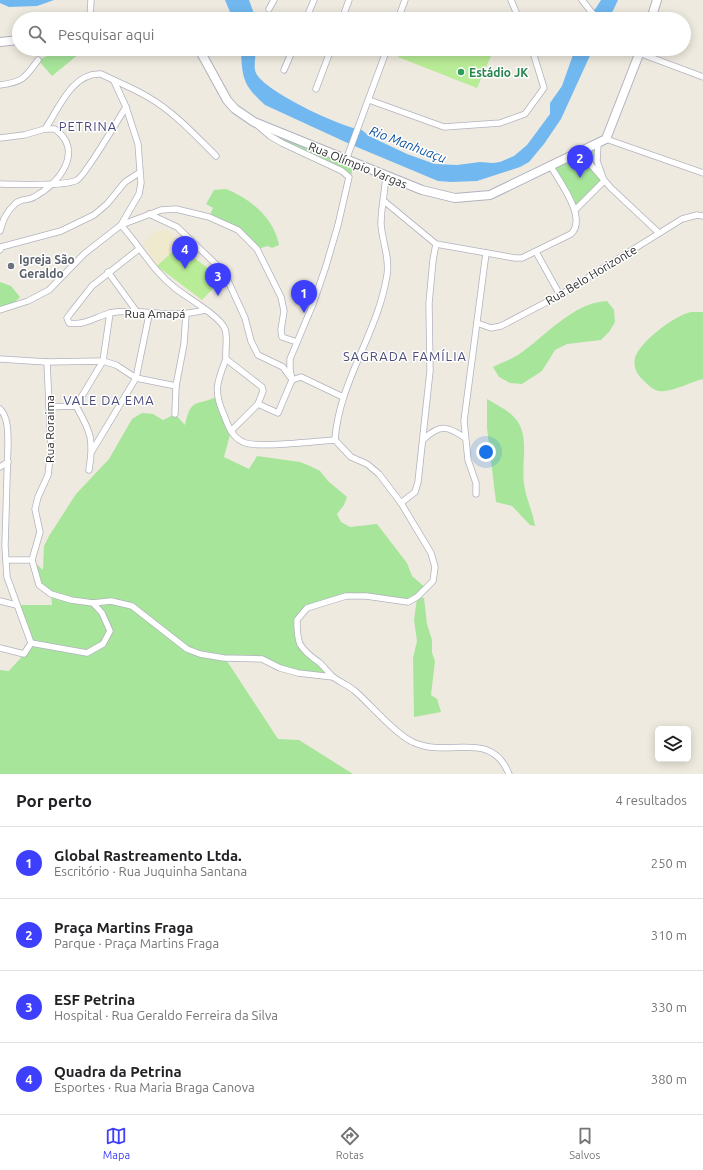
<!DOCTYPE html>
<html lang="pt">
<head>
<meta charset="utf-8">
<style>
  body { margin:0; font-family:Ubuntu,sans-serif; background:#f2f2f2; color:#202124 }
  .controls { position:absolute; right:12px; bottom:12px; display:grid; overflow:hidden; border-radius:6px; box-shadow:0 2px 10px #0003 }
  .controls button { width:36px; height:36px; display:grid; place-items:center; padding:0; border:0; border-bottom:1px solid #e0e0e0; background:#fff; color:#202124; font:20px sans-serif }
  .you { position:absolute; left:486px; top:452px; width:14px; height:14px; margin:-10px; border:3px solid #fff; border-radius:50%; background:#1a73e8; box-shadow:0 0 0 6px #1a73e833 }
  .badge { display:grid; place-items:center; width:26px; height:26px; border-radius:50%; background:#3d3ffc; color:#fff; font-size:13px; font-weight:700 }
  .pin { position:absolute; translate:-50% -33px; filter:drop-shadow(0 1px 2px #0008) }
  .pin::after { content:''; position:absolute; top:21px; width:14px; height:12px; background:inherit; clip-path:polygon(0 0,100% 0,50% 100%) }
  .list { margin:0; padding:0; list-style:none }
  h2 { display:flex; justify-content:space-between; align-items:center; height:52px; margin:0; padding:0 16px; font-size:17px }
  h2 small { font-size:13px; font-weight:400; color:#757577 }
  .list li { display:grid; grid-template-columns:26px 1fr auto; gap:12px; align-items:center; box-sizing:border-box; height:72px; padding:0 16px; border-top:1px solid #e0e0e0 }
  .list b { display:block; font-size:15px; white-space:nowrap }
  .list p { margin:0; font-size:13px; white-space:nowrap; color:#757577 }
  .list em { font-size:13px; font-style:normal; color:#757577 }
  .icon { flex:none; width:22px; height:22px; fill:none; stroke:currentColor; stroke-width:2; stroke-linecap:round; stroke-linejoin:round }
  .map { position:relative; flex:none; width:703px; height:774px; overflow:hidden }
  .search { position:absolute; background:#fff; box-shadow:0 2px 10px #0003; left:12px; right:12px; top:12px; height:44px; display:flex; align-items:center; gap:10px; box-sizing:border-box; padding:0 14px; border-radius:22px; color:#757577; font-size:15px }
  .sheet { height:340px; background:#fff }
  nav { display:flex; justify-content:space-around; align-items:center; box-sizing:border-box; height:56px; border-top:1px solid #e0e0e0; background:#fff; font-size:11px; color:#757577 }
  nav a { display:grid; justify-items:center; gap:2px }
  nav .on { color:#3d3ffc }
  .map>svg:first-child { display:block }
  .education { fill:#efeace }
  .green { fill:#a7e59b }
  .pitch { fill:#b9ec96 }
  .water { fill:#71b8f0 }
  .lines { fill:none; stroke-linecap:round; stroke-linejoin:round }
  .street-casing { stroke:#b2b2c0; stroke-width:7 }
  .secondary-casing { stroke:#b2b2c0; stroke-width:10 }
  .street { stroke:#fff; stroke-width:5.5 }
  .secondary { stroke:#fff; stroke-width:8 }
  .leisure-dot { fill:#2e9e5b; stroke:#fff; stroke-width:1.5 }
  .worship-dot { fill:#6b7280; stroke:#fff; stroke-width:1.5 }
  .labels { text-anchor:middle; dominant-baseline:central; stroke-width:3; stroke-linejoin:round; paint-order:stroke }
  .leisure-label { font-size:12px; font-weight:bold; fill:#27864d; stroke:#fff; text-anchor:start }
  .street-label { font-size:12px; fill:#2c2c2c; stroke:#fff }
  .worship-label { font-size:12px; font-weight:bold; fill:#5b616d; stroke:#fff; text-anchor:start }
  .neighbourhood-label { font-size:13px; letter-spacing:1px; fill:#4b4c7e; stroke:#fff }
  .water-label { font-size:13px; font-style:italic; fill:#0c53a1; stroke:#fff }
</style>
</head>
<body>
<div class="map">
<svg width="703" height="774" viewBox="0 0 703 774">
  <rect width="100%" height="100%" fill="#eeeadf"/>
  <polygon class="education" points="167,230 182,243 157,266 143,243 155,231"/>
  <g class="green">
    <polygon points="63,49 98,49 98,54 79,54 52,76 38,60"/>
    <polygon points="267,127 356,164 349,179 349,177 270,136"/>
    <polygon points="598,143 597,161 604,181 575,210 550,165"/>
    <path d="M226 189C251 199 274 218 279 245L272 248 268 246 257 249 238 230 209 217 213 208 206 204 214 190Z"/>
    <polygon points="0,282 11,286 20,297 8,309 0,310"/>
    <path d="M607 301 614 310 615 322 609 332 601 340 567 344 555 350 542 371 522 384 510 383 499 377 493 367C501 363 510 360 518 355 546 336 572 303 607 301Z"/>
    <path d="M691 312H703V379C691 382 670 393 659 391 653 390 647 384 643 380 636 374 632 364 636 355 644 339 674 316 691 312Z"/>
    <path d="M218 396 231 431 224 457 249 469 257 456 300 462 310 466 320 471 328 481 347 497 344 505 337 514 341 522 350 527 377 524 407 563 412 576 427 589 418 597 424 598 427 624 432 640V653L435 661 431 695 437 699 441 712 414 717 413 658 417 641 414 620 417 598 408 602 346 596 307 608 297 620 299 643 333 677 298 673 262 659 225 658 278 739 299 740 353 774H0V670L9 671 24 654 31 643 16 605H52L51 594 39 585 32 560 43 570 44 546 49 536 76 494 109 459 132 419 142 413 153 414 163 420 175 414 185 425C191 396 197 407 218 396Z"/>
    <path d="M487 399C495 404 506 409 513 416 531 433 521 461 524 484 526 499 533 512 535 526L530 525 512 506 496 502 487 428Z"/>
  </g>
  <g class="pitch">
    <polygon points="400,49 494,49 477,88 398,57"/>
    <polygon points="182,243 191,251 189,254 222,279 202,300 157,266"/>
  </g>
  <g class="water">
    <polygon points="0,0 54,0 37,6 9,7 0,3"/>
    <polygon points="225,0 249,0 256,19 233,19"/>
    <polygon points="601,0 618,0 609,19 585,19 596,8"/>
    <path d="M241 49H256C256 56 253 67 256 73 265 92 341 127 362 130L369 136 407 154 435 164 457 165 480 162 493 163 500 162 514 156 527 145 550 114V103L562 86 575 49H593L561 119 544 144 529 162 520 167 477 181 451 182 438 181 352 145 265 105C243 85 242 78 241 49Z"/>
  </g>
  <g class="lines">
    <defs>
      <g id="street">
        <polyline points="511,0 519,19"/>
        <polyline points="582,0 597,19"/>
        <polyline points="269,9 274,0"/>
        <polyline points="90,19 91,0"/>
        <polyline points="306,19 314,0"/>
        <polyline points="342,19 349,0"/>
        <polyline points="398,19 405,0"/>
        <polyline points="637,49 639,53 703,77"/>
        <polyline points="284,70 293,49"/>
        <path d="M0 85C23 82 25 78 38 60"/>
        <polyline points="316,89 331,49"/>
        <polyline points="369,100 444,127 500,123 525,114 544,88 532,49"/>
        <polyline points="256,124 270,136 282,143 342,171 349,177 338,225 326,266 313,304 290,359 290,369 292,380"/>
        <path d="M0 138 24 135 45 129C58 110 72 72 101 74 117 82 133 88 148 97 174 112 195 135 216 156"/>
        <polyline points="606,139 703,173"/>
        <polyline points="579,151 611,188 659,233"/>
        <polyline points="346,160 387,49"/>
        <path d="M386 175C385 191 381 208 381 224 382 241 390 258 387 275 378 333 339 381 335 440L351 457 367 464 379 474 401 503 431 553 435 567 433 581 417 597 408 602 366 596H346L307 608 297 620C297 627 297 637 300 644 305 653 312 657 320 663 324 667 328 672 332 676 339 682 348 685 355 691 370 704 398 737 415 743 450 758 491 729 509 774"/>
        <path d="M0 184C15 184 65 187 77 180 85 176 119 118 126 107"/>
        <path d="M384 201 436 244 515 258H522L571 234C588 218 559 181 550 165"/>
        <polyline points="575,210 604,181 597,161 598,143"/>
        <polyline points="149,214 177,227 224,272 245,318 251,341 258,355 283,367 290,377"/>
        <path d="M0 231C3 220 6 212 15 204 21 198 28 201 34 197 59 184 85 151 55 129H45"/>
        <path d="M139 249 92 286 70 314 67 318 69 323C84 326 96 317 110 313 125 310 142 312 156 313 173 315 189 314 205 310"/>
        <polyline points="0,250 1,247 61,231 94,215 107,204 125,182 139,173"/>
        <polyline points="536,252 560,295"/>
        <polyline points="0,310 28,301 49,290 84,254 121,225 139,194 141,183 138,144 126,107 114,81"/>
        <polyline points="477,323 491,328 501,326 560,295 682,219 697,215 703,216"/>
        <polyline points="0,359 47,362 103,361 116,365 136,378 176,386"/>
        <path d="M226 359C217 382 213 391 224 415 228 426 232 437 243 442 256 449 316 441 335 440"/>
        <path d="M292 380 278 413 258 404 263 391 262 387 226 359C225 350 228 337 225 329 220 316 186 297 175 288 152 270 140 246 121 225L161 210 176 209 209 217 238 230 257 249 281 297 284 311 281 330 282 337 297 342"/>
        <polyline points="292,380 301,377 343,397"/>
        <polyline points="76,406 103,361 110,313"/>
        <path d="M49 407 76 406C91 432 94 440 89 470"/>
        <path d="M0 409C8 417 8 432 8 443L5 546 7 577 31 643 24 654 0 648"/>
        <polyline points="175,414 176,386 184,344 186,314"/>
        <polyline points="231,431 258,404"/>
        <path d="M424 439C440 424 448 426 465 438"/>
        <polyline points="92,451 136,378 149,315 137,312 108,272"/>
        <polyline points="0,467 8,462"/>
        <polyline points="476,494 476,483 468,460 464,421 486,253"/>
        <polyline points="401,503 415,492 418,482 430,371 429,303 433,260 436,244"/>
        <polyline points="6,560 32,560 40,532 35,509 38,497 48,475 51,448 47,362"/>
        <polyline points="32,560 39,585 51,594 71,600 93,603 111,601 132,606 187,649 200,654 224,658 262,659 280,668 298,673 333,677"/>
        <polyline points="0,601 16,605"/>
        <polyline points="31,643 87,653 103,644 110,631 102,613 93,603"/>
      </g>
      <g id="secondary">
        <polyline points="97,19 120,17 148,19"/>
        <polyline points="651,19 657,0"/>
        <polyline points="0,42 19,40"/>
        <polyline points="199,49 227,100 235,109 254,122 422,190 455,198 490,195 606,139 641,49"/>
      </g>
    </defs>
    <use href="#street" class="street-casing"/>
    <use href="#secondary" class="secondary-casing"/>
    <use href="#street" class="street"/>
    <use href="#secondary" class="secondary"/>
  </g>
  <circle class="leisure-dot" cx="461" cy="72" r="4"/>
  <circle class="worship-dot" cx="11" cy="266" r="4"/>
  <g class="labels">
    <g class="leisure-label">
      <text x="469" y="72">Estádio JK</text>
    </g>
    <g class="street-label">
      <text transform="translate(358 165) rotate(22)">Rua Olímpio Vargas</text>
      <text transform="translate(591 275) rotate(-31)">Rua Belo Horizonte</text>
      <text x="155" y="313">Rua Amapá</text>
      <text transform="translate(49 429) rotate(-90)">Rua Roraima</text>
    </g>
    <g class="worship-label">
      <text x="19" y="259">Igreja São<tspan x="19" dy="14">Geraldo</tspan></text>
    </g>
    <g class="neighbourhood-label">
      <text x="88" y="126">PETRINA</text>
      <text x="405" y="356">SAGRADA FAMÍLIA</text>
      <text x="109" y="400">VALE DA EMA</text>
    </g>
    <g class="water-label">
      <text transform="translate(408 144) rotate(21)">Rio Manhuaçu</text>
    </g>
  </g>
</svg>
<div class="controls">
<button><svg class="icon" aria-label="layers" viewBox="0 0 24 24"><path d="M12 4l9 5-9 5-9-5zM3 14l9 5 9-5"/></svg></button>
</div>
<div class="you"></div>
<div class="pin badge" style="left:304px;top:313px">1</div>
<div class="pin badge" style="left:580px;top:178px">2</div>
<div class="pin badge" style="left:218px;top:296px">3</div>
<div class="pin badge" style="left:185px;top:269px">4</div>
<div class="search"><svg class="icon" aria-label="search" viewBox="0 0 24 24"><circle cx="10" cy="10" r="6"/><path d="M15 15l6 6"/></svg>Pesquisar aqui</div>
</div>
<section class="sheet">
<h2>Por perto<small>4 resultados</small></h2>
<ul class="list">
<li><span class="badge">1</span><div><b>Global Rastreamento Ltda.</b><p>Escritório · Rua Juquinha Santana</p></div><em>250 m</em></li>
<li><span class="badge">2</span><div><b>Praça Martins Fraga</b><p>Parque · Praça Martins Fraga</p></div><em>310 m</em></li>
<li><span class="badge">3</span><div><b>ESF Petrina</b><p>Hospital · Rua Geraldo Ferreira da Silva</p></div><em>330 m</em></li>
<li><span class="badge">4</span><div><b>Quadra da Petrina</b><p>Esportes · Rua Maria Braga Canova</p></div><em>380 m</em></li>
</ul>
</section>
<nav>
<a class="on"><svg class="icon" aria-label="map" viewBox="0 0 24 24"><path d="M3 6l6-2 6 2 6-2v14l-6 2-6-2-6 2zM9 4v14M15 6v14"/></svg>Mapa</a>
<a><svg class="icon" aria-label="directions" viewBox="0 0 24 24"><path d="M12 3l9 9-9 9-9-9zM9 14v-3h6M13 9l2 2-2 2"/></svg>Rotas</a>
<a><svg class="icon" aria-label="saved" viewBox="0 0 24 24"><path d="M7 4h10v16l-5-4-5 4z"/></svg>Salvos</a>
</nav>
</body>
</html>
